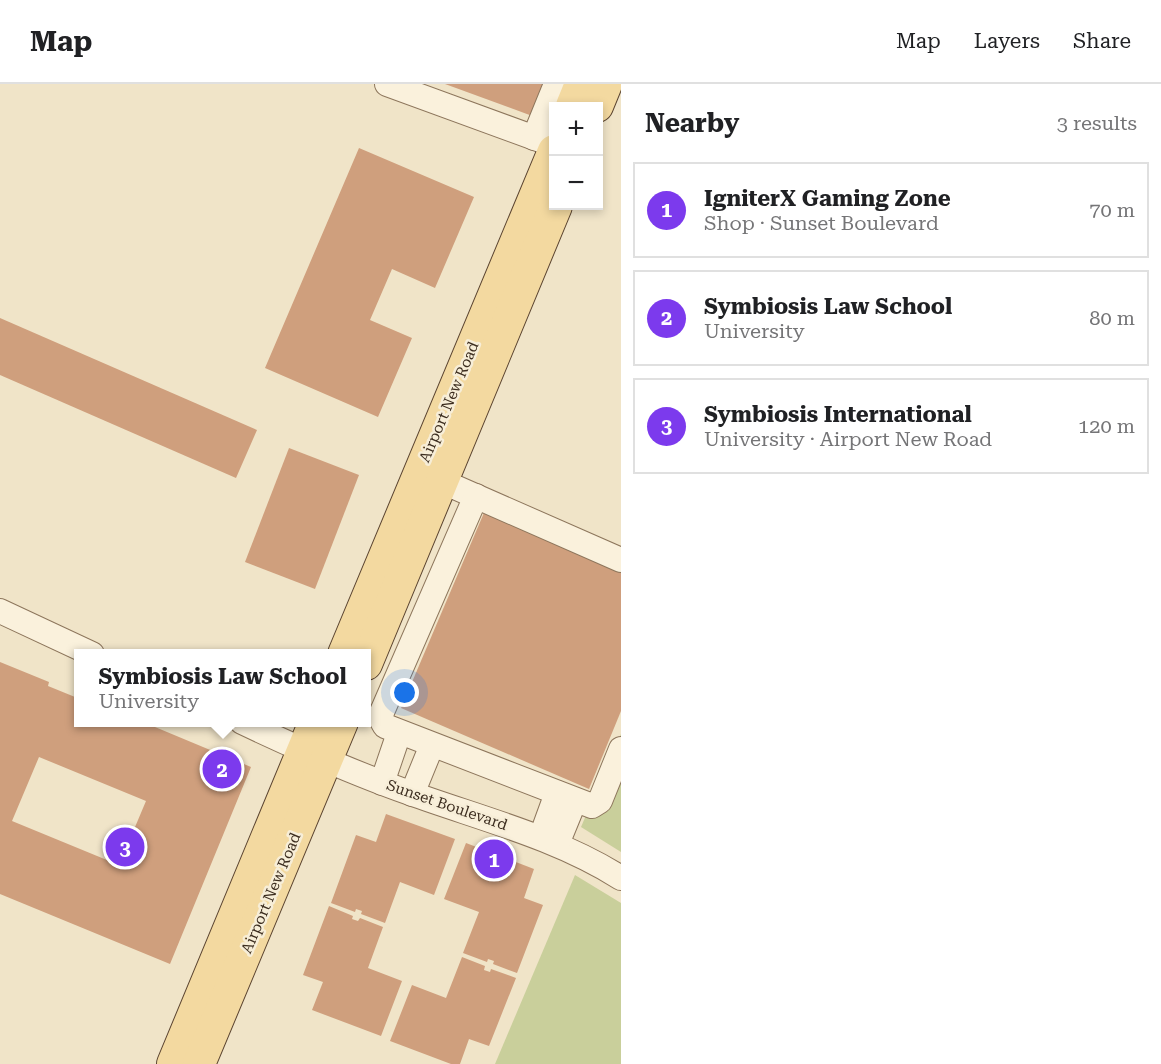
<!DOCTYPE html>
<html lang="en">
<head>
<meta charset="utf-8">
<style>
  body { margin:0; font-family:"Roboto Serif",serif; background:#f6f6f6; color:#202124 }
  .controls { position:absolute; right:18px; top:18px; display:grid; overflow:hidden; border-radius:0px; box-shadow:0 3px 9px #0003 }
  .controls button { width:54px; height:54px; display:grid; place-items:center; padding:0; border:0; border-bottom:2px solid #e0e0e0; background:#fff; color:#202124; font:30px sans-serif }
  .you { position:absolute; left:405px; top:609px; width:21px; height:21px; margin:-15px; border:4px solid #fff; border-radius:50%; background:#1a73e8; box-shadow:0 0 0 9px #1a73e833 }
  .badge { display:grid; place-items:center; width:39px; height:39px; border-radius:50%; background:#7c3aed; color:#fff; font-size:20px; font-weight:700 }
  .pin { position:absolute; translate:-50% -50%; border:3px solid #fff; box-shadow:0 2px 6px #0006 }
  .popup { position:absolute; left:74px; top:565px; width:297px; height:78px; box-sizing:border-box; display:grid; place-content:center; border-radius:0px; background:#fff; filter:drop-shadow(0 2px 4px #0005); font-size:20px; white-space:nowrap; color:#757577 }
  .popup b { font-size:22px; color:#202124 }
  .popup::after { content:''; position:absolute; left:50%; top:100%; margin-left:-12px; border:12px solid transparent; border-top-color:#fff }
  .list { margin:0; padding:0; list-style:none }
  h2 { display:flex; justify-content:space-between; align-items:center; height:78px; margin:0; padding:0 24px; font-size:26px }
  h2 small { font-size:20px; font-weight:400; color:#757577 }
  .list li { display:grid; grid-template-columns:39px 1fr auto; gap:18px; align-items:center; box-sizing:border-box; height:96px; margin:0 12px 12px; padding:0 12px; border:2px solid #e0e0e0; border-radius:0px }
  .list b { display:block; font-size:22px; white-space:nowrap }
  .list p { margin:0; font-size:20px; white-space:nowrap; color:#757577 }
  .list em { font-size:20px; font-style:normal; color:#757577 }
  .map { position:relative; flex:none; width:621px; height:980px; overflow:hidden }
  header { display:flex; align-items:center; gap:36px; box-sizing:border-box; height:84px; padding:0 30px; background:#fff; border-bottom:2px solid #e0e0e0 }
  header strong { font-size:28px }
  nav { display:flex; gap:33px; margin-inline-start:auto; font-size:21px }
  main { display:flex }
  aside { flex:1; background:#fff }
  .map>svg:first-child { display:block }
  .green { fill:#c9cf9b }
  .building { fill:#cf9f7d; fill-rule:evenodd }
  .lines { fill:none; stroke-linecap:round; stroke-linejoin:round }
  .minor-casing { stroke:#8d765c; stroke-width:26 }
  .major-casing { stroke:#5b4430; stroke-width:34 }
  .minor { stroke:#faf1dc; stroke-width:24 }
  .major { stroke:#f3d9a0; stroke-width:32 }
  .labels { text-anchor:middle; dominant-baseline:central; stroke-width:5; stroke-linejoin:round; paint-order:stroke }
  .street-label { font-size:15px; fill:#3d2e20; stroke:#f7eed8 }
</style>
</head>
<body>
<header>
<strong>Map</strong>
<nav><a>Map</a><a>Layers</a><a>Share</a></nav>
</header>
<main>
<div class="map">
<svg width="621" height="980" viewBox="0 0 621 980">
  <rect width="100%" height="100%" fill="#f0e4c8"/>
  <g class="green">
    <polygon points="621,650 621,768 581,743"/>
    <polygon points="575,791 621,819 621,980 495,980"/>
  </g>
  <g class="building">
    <polygon points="445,0 547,0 535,33"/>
    <polygon points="359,64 474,113 435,204 392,185 370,236 412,254 378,333 265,284"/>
    <polygon points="0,234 257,346 236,394 0,291"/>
    <polygon points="289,364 359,391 315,505 245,478"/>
    <polygon points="486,424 621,483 621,627 589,705 401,624"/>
    <path d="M0 578 49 598 48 602 75 613 78 612V638H143L251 683 170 880 0 810ZM39 673 146 717 119 781 12 737Z"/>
    <polygon points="386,730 455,755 434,811 400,798 385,839 361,830 362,827 356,825 355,828 331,819 356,751 376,758"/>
    <polygon points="466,759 534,785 524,814 543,821 517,889 493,880 494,877 488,875 487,878 463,869 479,828 444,815"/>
    <polygon points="329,822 353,832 352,835 358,837 360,834 383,843 368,884 402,897 381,952 312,926 323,898 303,891"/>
    <polygon points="462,873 485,882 484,886 490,888 491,885 516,894 489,962 469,955 460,980 451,980 390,957 412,901 446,914"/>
  </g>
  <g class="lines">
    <defs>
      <g id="minor">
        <polyline points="387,0 554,61"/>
        <polyline points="534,54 556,0"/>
        <polyline points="441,397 621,476"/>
        <polyline points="476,412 382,628 381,635 385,642 592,722 600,717 621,665"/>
        <polyline points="0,527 92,570"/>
        <path d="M242 638C297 664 353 689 410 709 482 735 556 753 621 794"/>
        <polyline points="382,699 399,649"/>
        <polyline points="412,710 432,661"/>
        <polyline points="541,753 557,709"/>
        <polyline points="557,760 575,716"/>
      </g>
      <g id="major">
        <polyline points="572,22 581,0"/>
        <polyline points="597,22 606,0"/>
        <polyline points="344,570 554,67"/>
        <polyline points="366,580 556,122"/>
        <polyline points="173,980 315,638"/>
        <polyline points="199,980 342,638"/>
      </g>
    </defs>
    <use href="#minor" class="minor-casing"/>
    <use href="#major" class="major-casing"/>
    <use href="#minor" class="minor"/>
    <use href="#major" class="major"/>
  </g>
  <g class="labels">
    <g class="street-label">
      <text transform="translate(449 318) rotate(-67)">Airport New Road</text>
      <text transform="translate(447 721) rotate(19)">Sunset Boulevard</text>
      <text transform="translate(271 809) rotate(-67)">Airport New Road</text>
    </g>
  </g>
</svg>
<div class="controls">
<button>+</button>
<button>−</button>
</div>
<div class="you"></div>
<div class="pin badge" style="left:494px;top:775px">1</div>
<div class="pin badge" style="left:222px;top:685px">2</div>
<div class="popup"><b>Symbiosis Law School</b>University</div>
<div class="pin badge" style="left:125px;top:763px">3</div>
</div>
<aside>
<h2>Nearby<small>3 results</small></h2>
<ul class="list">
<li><span class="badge">1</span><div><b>IgniterX Gaming Zone</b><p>Shop · Sunset Boulevard</p></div><em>70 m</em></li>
<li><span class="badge">2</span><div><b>Symbiosis Law School</b><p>University</p></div><em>80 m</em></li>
<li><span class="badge">3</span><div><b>Symbiosis International</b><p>University · Airport New Road</p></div><em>120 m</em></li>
</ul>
</aside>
</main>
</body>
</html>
